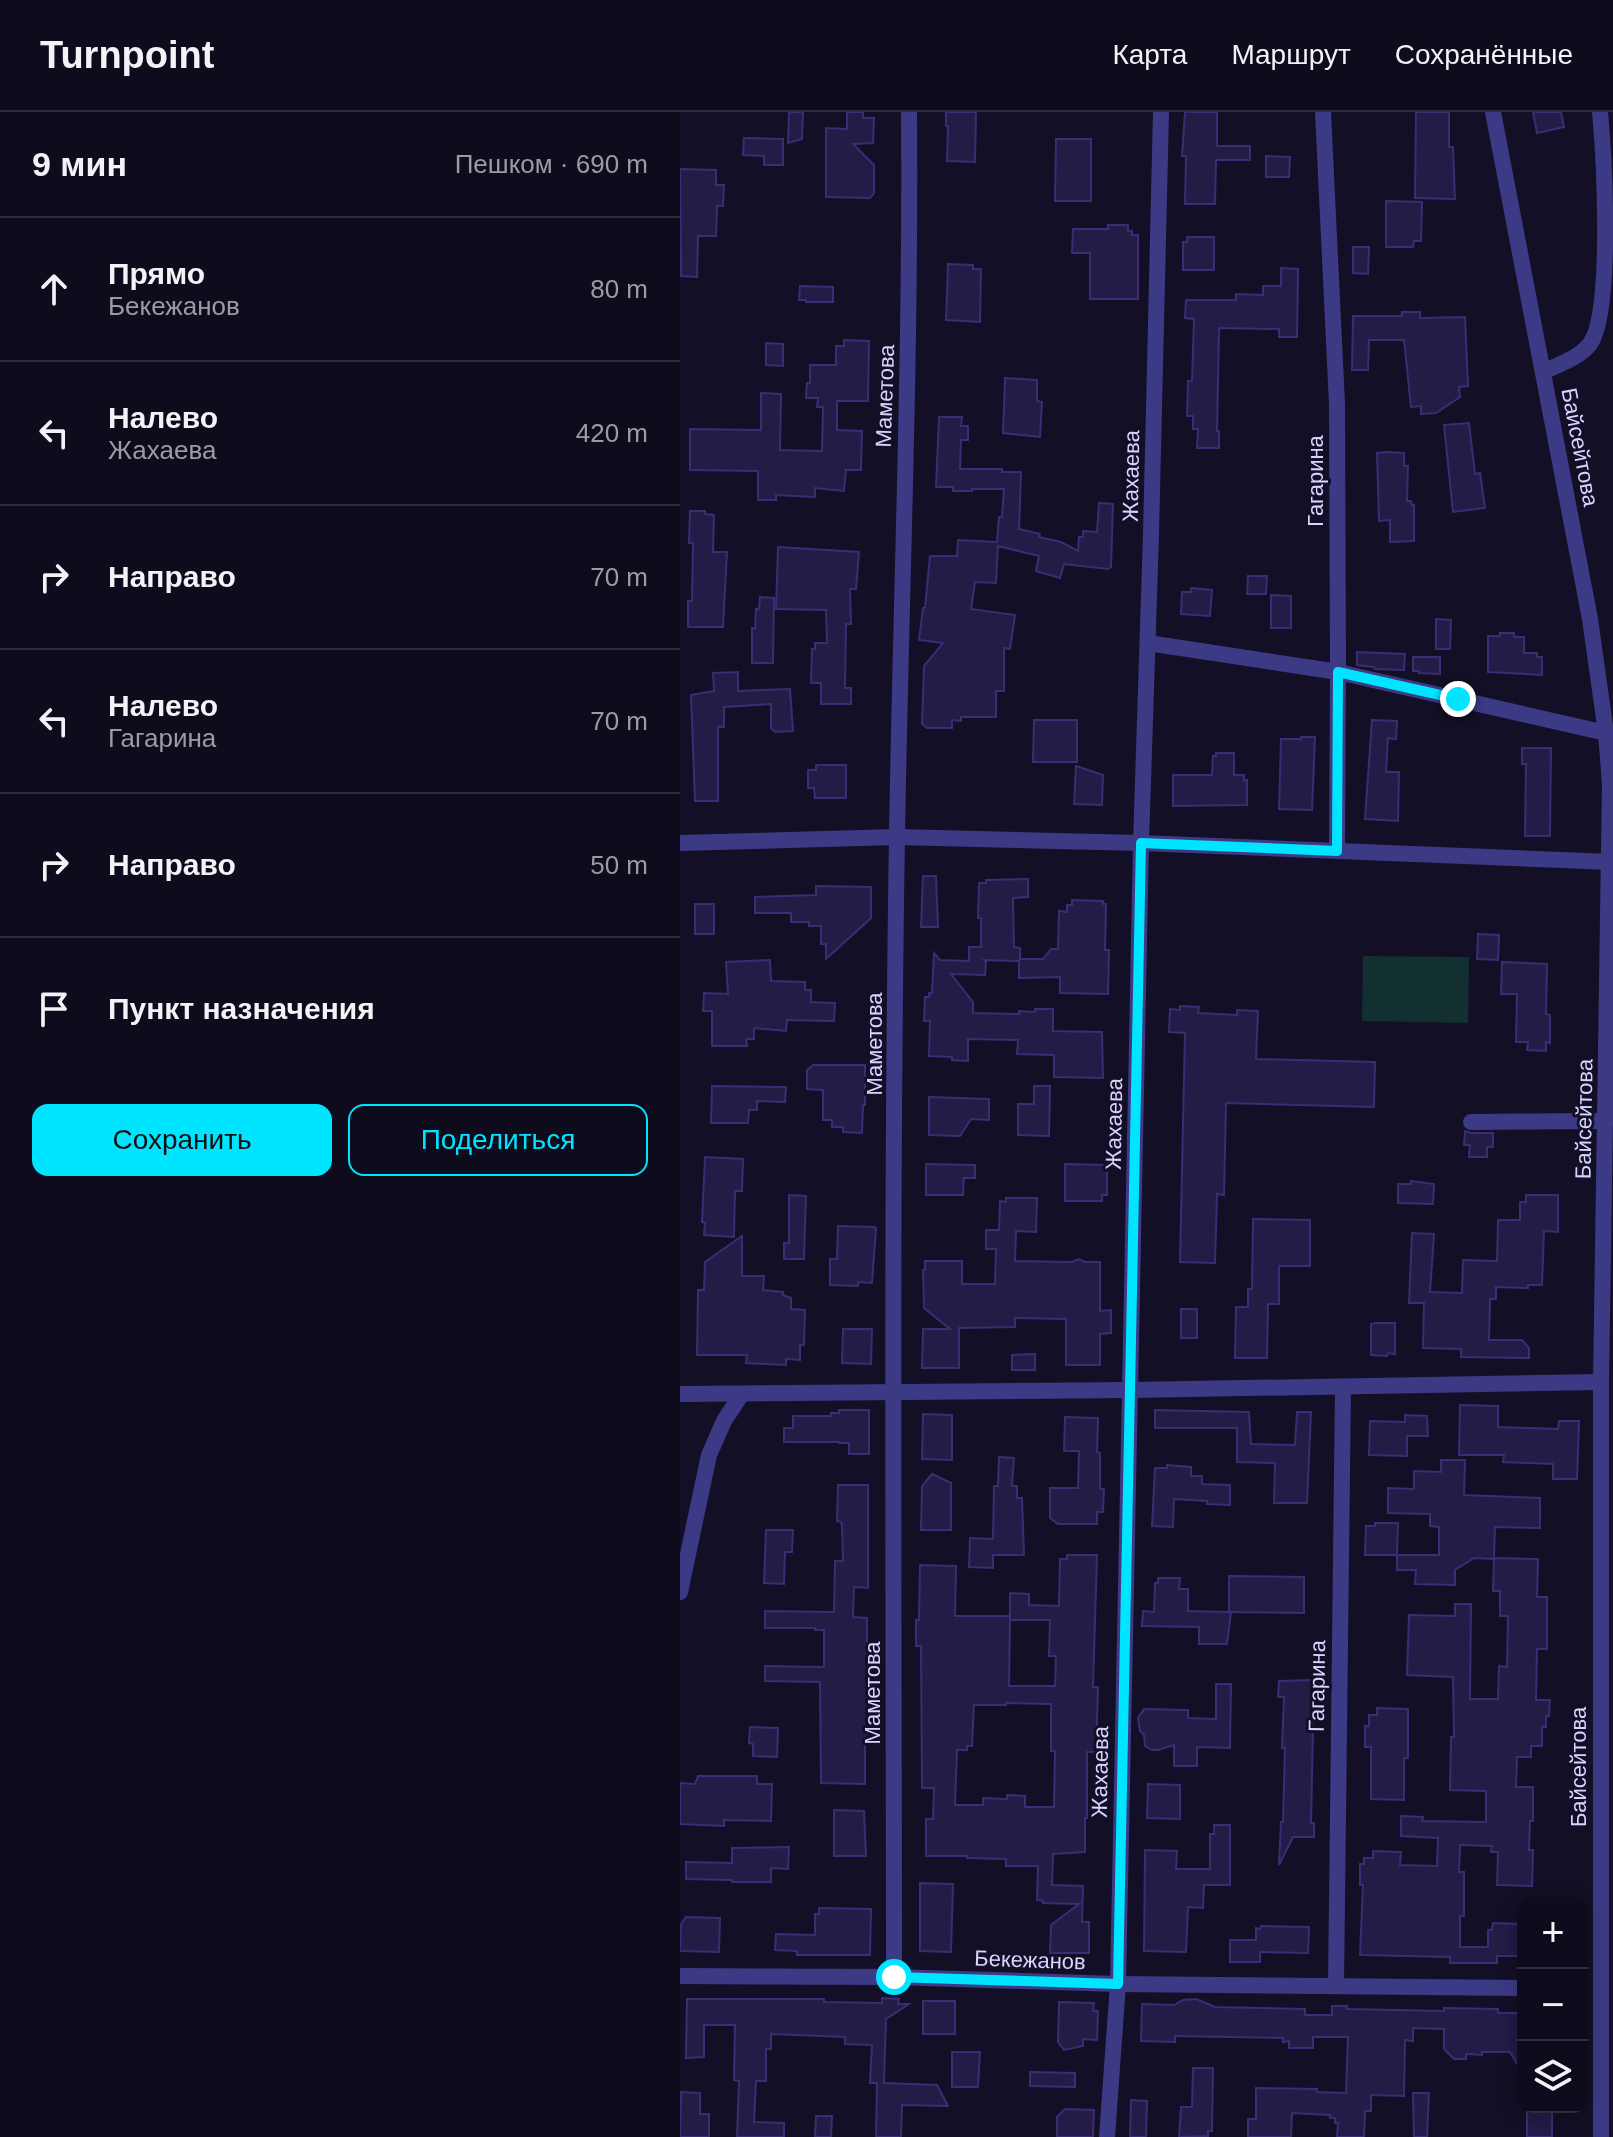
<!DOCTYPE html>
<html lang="ru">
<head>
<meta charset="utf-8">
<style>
  body { margin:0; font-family:Helvetica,sans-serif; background:#171425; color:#f1f3f6 }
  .controls { position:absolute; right:24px; bottom:24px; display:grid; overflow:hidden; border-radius:16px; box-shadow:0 4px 20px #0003 }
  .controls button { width:72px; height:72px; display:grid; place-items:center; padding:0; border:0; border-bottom:2px solid #2e2b3b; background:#0e0b1c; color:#f1f3f6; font:40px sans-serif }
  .stop { position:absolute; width:24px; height:24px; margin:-18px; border:6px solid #00e5ff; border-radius:50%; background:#fff }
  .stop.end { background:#00e5ff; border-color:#fff; box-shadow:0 2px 8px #0008 }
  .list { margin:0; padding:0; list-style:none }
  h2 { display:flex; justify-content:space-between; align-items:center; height:104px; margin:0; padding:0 32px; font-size:34px }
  h2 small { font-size:26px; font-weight:400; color:#9b9ba3 }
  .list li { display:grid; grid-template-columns:52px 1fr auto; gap:24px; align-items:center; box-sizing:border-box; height:144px; padding:0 32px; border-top:2px solid #2e2b3b }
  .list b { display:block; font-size:30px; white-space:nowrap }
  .list p { margin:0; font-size:26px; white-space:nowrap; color:#9b9ba3 }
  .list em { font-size:26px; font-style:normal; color:#9b9ba3 }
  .actions { display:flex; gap:16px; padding:24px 32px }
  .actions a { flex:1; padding:18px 0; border:2px solid #00e5ff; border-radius:16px; text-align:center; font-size:28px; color:#00e5ff }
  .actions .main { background:#00e5ff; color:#111 }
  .icon { flex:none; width:44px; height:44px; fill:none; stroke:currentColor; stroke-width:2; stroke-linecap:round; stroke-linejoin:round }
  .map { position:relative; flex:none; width:933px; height:2025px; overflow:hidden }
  header { display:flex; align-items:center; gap:48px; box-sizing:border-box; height:112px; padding:0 40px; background:#0e0b1c; border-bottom:2px solid #2e2b3b }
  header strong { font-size:38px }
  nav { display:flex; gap:44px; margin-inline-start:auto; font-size:28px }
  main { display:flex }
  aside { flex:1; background:#0e0b1c }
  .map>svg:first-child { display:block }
  .green { fill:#12302f }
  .building { fill:#241b47; stroke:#3b2d73; stroke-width:2; fill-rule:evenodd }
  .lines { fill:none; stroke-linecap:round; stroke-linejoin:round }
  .street { stroke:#3d3a85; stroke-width:16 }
  .route { stroke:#00e5ff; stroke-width:10 }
  .labels { text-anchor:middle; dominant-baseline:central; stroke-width:6; stroke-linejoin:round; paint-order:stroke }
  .street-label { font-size:22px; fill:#d9d4ff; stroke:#130f26 }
</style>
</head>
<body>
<header>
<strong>Turnpoint</strong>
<nav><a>Карта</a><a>Маршрут</a><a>Сохранённые</a></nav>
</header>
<main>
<aside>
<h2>9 мин<small>Пешком · 690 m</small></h2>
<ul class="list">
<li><svg class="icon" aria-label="ahead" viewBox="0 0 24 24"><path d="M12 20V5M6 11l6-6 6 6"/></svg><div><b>Прямо</b><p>Бекежанов</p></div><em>80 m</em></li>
<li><svg class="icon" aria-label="left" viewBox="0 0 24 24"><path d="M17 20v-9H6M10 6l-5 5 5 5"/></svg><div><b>Налево</b><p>Жахаева</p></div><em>420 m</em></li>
<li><svg class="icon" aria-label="right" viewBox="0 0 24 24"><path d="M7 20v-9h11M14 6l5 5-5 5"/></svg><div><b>Направо</b></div><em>70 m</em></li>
<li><svg class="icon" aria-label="left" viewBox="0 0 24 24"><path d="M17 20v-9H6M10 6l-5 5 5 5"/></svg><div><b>Налево</b><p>Гагарина</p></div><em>70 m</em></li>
<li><svg class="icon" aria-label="right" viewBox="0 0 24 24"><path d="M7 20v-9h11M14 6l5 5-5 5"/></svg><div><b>Направо</b></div><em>50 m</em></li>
<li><svg class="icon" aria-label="arrive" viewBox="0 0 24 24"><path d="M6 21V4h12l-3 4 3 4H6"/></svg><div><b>Пункт назначения</b></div></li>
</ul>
<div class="actions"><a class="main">Сохранить</a><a>Поделиться</a></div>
</aside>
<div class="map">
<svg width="933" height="2025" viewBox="0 0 933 2025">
  <rect width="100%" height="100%" fill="#130f26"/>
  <polygon class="green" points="683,844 789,845 788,911 682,909"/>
  <g class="building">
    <polygon points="109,0 123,0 122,27 108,31"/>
    <polygon points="167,0 183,0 183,6 194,6 193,31 173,32 194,53 194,81 190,86 146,85 146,16 167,17"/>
    <polygon points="266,0 296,0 295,50 267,49 268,14 266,14"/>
    <polygon points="505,0 537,0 537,34 570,34 570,48 536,48 535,92 505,92 506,44 502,44"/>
    <polygon points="736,0 769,0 769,35 773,35 775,87 735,86"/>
    <polygon points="853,0 881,0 884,15 857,21"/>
    <polygon points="64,26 103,27 103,53 84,53 84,44 63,43"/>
    <polygon points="376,27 411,27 411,89 375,89"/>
    <polygon points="586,44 610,45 609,65 586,65"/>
    <polygon points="0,57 36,58 36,73 44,73 43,94 37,94 36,124 18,124 17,165 1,164"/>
    <polygon points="706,89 742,90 741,129 734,129 733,135 706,135"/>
    <polygon points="428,113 448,113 448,119 452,119 452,123 458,123 458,187 410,187 410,141 392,141 393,117 428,117"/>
    <polygon points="507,125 534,125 534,158 503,158 503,130 507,130"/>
    <polygon points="673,135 689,135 688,162 673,161"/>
    <polygon points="268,152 293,153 293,157 301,157 300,210 266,208"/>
    <polygon points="601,156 618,157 617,225 599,225 599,217 539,216 537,319 539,319 539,336 517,336 518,317 513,317 513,304 507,304 508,269 512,269 514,207 505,206 506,188 556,188 556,182 583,183 583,174 601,174"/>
    <polygon points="120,174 153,175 153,190 126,190 126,188 119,188"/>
    <polygon points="722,200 740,200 740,206 785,205 788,274 779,275 780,285 756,301 741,302 741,294 731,295 724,228 689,228 688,258 672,258 673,204 722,204"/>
    <polygon points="164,228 189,229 188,289 157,289 157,318 182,319 181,358 166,358 164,379 135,376 135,385 96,383 96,388 78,388 78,359 10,358 10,317 81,318 81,281 101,282 100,338 142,339 143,295 137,295 138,286 126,286 127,271 130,271 130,253 156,253 156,234 164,234"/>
    <polygon points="86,231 103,232 103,254 86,253"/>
    <polygon points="325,266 357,268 357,289 362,290 360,325 323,321"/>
    <polygon points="259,305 282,305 281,314 288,314 288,328 281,328 280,357 322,357 322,360 341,360 339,417 360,422 359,425 381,430 398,439 399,425 403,425 403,419 417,420 419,391 433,392 431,455 428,457 384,452 380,466 356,459 359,444 318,434 316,471 295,470 291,497 335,503 330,537 324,536 324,579 316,579 316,605 281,605 281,609 272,608 272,616 247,616 242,612 244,554 263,531 239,528 243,496 245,496 250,444 277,444 278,428 317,430 319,405 322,405 324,377 292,377 292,379 273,379 273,375 256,375"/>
    <polygon points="789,311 795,362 800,361 805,396 773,400 764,313"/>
    <polygon points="707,340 724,341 724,354 728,354 727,389 731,389 732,393 734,393 734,429 710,430 710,408 699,409 697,341"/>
    <polygon points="10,399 25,399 25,402 34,403 33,440 47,440 43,515 8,515 8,489 12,489 13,431 9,431"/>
    <polygon points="98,435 179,440 176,477 170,477 171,512 166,512 165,576 171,576 171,592 141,592 141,571 131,571 132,537 135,537 135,531 147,531 146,498 96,497"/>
    <polygon points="568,464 587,464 586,482 567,482"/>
    <polygon points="511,476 532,478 530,504 501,502 502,480 511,480"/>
    <polygon points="591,483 611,484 611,516 591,516"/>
    <polygon points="80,485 94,486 93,551 72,551 72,516 75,517 76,497 79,497"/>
    <polygon points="756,507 771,508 770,537 756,537"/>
    <polygon points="820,521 834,521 834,525 844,525 844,541 857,541 857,545 862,545 862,563 808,560 808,524 820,524"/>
    <polygon points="677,540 725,542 724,558 695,557 694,555 677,553"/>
    <polygon points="733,545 760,545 760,562 739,561 739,559 733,559"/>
    <polygon points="58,560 58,579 110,577 113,619 95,620 91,616 91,592 44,595 44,615 38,615 38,689 15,689 11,583 34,579 33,561"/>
    <polygon points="354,608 397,608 397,650 353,650"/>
    <polygon points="692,608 717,609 716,627 708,626 706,660 719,660 718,709 685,707"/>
    <polygon points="621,625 635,625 632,698 599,697 601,627 621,627"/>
    <polygon points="842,636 871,636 870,724 845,724 846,652 842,652"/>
    <polygon points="536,641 554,641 554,663 564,663 564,669 567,668 567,693 493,694 493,663 532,663 533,644 536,644"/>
    <polygon points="136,653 166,653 166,686 135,686 134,676 128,676 128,658 136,658"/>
    <polygon points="396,654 423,663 422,693 394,692"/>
    <polygon points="243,764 256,764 258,815 241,815"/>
    <polygon points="348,767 348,785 333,786 334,835 340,836 340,847 363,847 371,837 378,837 379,799 387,800 387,793 392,793 392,788 423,789 423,792 426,792 425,838 429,838 428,882 380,881 380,865 339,866 339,849 304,848 306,850 305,863 271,862 293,890 293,901 339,902 339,899 355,900 355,897 373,897 373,919 422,920 423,966 374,965 374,943 337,942 338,928 288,927 288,949 272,948 272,945 249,944 250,909 244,909 245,885 249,885 249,881 252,881 254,841 260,848 289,849 289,835 301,835 301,806 298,806 299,771 306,771 306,768"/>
    <polygon points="136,774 191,775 191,806 146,847 146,832 141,832 141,814 129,814 129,810 111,810 111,801 75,801 75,785 136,783"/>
    <rect x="15" y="792" width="19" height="30"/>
    <polygon points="798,822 819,823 818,848 797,847"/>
    <polygon points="90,848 91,869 125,870 125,878 131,878 131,890 155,891 154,909 107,908 106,919 74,916 74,927 66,927 67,934 32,934 32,899 23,899 24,881 48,882 46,850"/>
    <polygon points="822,850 867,852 866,902 870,903 870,931 866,930 866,939 847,938 848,930 836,930 837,882 821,882"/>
    <polygon points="500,894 519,895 518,901 557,903 557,898 578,899 576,947 695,950 694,995 546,991 544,1083 537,1082 535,1151 500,1150 505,921 489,920 490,897 500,898"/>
    <polygon points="133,953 185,953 185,993 183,993 182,1021 163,1020 163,1015 152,1015 152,1008 143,1008 143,978 127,977 127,958"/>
    <polygon points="32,974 106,975 105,990 77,989 77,998 69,998 68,1011 31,1011"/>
    <polygon points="354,974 370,974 369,1024 338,1023 338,992 354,992"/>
    <polygon points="249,985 309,987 309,1008 291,1007 280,1024 249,1023"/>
    <polygon points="785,1019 791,1021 813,1021 813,1035 807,1035 807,1045 789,1045 790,1033 784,1033"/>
    <polygon points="25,1045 63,1047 62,1079 55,1079 54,1125 24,1123 25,1111 22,1110"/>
    <polygon points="246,1052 295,1053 295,1066 284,1066 283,1083 246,1083"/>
    <polygon points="385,1052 427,1053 427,1083 422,1083 422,1089 385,1089"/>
    <polygon points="731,1069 754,1072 753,1092 718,1091 718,1072 731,1072"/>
    <polygon points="109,1083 126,1084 124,1147 104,1147 104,1131 109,1131"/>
    <polygon points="846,1083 878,1083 878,1120 864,1119 862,1173 848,1173 848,1176 816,1175 816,1187 810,1187 809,1228 842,1228 849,1236 849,1246 781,1245 781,1237 743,1236 744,1191 729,1191 732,1121 754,1122 750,1180 782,1181 783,1148 817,1149 818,1108 840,1108 840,1090 846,1090"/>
    <polygon points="326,1086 357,1086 356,1120 336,1119 335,1149 392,1150 399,1147 405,1150 420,1150 420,1199 431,1198 431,1221 420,1222 420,1253 386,1253 386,1207 335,1206 335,1215 279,1216 279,1256 242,1256 243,1217 270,1217 244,1196 243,1158 245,1158 245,1149 282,1149 282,1172 315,1172 316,1137 306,1137 306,1118 319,1118 320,1089 326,1090"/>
    <polygon points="573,1107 630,1108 630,1154 599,1154 599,1192 588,1192 587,1246 555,1246 556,1195 568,1195 568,1177 572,1177"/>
    <polygon points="158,1114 194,1115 196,1116 192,1171 178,1170 178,1174 150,1173 150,1147 157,1147"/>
    <polygon points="62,1124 62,1164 84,1164 83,1178 103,1180 103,1183 111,1186 111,1197 125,1198 124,1233 120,1233 120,1248 106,1247 106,1253 66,1251 67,1243 17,1243 18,1178 24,1178 25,1150"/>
    <rect x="501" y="1197" width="16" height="29"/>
    <polygon points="695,1211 715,1211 715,1242 708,1241 707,1244 691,1243 691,1212"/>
    <polygon points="163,1217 192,1217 191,1252 162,1251"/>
    <polygon points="355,1242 355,1258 332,1258 332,1243"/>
    <polygon points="780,1293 818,1294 818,1315 878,1317 879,1309 899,1309 897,1367 873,1367 873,1352 823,1350 824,1343 779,1343"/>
    <polygon points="159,1298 189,1298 189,1342 169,1342 169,1331 159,1331 159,1330 104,1330 104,1316 113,1316 113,1304 151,1304 151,1301 159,1301"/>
    <polygon points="475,1298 569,1300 571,1332 615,1333 617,1300 631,1300 627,1391 594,1391 595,1351 557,1350 557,1316 475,1316"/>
    <polygon points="243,1302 272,1303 272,1348 242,1347"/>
    <polygon points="725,1303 747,1304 748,1324 727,1324 727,1344 689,1343 690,1309 725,1310"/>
    <polygon points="385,1305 418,1306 417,1340 420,1341 420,1377 424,1377 423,1400 417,1400 417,1412 378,1412 370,1406 370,1376 398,1376 399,1339 384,1339"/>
    <polygon points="319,1345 334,1346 332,1374 337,1374 337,1386 342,1386 344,1443 313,1443 313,1456 289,1455 290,1426 313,1427 314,1374 318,1374"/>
    <polygon points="761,1348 785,1348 784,1383 860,1386 860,1416 815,1415 814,1446 858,1447 857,1485 867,1485 867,1537 857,1537 856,1588 870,1588 869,1604 866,1604 866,1615 862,1615 862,1634 851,1634 851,1645 837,1645 836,1675 853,1675 853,1709 850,1709 849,1738 853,1738 852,1774 817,1773 818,1740 811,1740 812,1734 780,1733 779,1760 784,1760 784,1804 780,1804 780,1835 808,1835 808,1818 812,1818 813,1811 843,1812 843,1844 817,1844 817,1851 770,1851 770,1845 680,1843 683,1773 680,1773 680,1752 684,1752 684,1746 693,1746 693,1739 721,1740 720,1753 757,1754 758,1726 721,1724 721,1704 743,1705 742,1709 806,1710 806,1679 770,1678 771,1625 774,1625 773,1565 727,1563 729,1503 775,1504 775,1492 791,1492 790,1587 818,1587 819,1554 827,1555 828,1504 820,1504 820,1479 813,1479 814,1447 794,1446 775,1458 775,1473 735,1472 736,1458 717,1458 717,1443 685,1443 686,1414 695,1414 695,1411 718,1411 717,1443 759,1443 759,1415 750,1414 750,1402 708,1401 708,1376 734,1377 734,1359 761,1360"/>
    <polygon points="487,1353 511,1355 511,1364 522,1364 522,1372 550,1373 550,1393 527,1392 527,1389 494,1387 493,1415 472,1414 475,1356 487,1356"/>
    <polygon points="252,1362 271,1371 271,1418 241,1418 242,1374"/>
    <polygon points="158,1373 188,1373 188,1476 174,1475 173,1505 187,1506 187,1597 189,1597 189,1627 185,1627 185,1672 141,1671 140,1570 85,1569 85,1554 144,1555 144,1518 135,1518 135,1516 85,1516 85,1499 154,1500 155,1449 163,1449 162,1414 161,1410 157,1409"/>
    <polygon points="86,1418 113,1418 112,1440 105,1440 104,1472 84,1471"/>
    <path d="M387 1443H417L413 1575H418L416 1640H407V1706H405V1740L373 1742 372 1773 403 1774 402 1810H409V1841H370L371 1813 399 1792 363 1791V1789L357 1788 358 1754H326V1747L287 1746V1744H246V1707H253L254 1676H242L241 1534H236V1508H239L240 1453 276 1454 275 1504H330L329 1574H375L376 1544H369L370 1508H330V1481L349 1482V1493L379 1494 380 1447H387ZM326 1591 371 1592V1639H375L374 1695H345V1684L327 1683V1687L303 1686V1693H275L277 1638H287V1634H292L294 1593H326Z"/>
    <polygon points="549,1464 624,1465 624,1501 551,1500 547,1532 519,1532 519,1515 462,1514 463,1499 474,1500 475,1471 478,1471 478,1466 500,1466 499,1477 508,1477 508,1499 549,1500"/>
    <polygon points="634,1568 631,1711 634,1711 634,1725 613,1725 599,1753 601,1710 603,1710 605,1636 602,1636 604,1585 598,1585 599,1569"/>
    <polygon points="536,1572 551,1572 550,1636 517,1635 517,1654 494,1654 494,1633 478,1638 472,1638 465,1634 464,1623 460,1619 458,1606 464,1597 508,1598 508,1606 536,1607"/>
    <polygon points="697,1596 728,1597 728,1646 724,1646 724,1688 691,1687 691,1635 685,1635 685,1614 689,1614 689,1603 697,1603"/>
    <polygon points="70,1615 98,1616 97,1645 73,1644 73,1632 69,1631"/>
    <polygon points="18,1664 77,1664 77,1672 92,1672 91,1709 44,1708 44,1714 0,1712 0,1671 15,1672"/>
    <polygon points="468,1672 500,1673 500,1707 467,1706"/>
    <polygon points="154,1698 184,1699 186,1744 154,1744"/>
    <polygon points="534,1713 550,1713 550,1773 524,1773 523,1796 508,1795 506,1840 464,1839 465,1738 497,1739 496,1757 530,1757 530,1722 534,1722"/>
    <polygon points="109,1735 108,1757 91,1756 91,1770 52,1770 52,1768 6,1767 6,1750 52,1751 52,1736"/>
    <polygon points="240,1771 273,1772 271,1840 240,1839"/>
    <polygon points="139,1796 191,1797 190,1843 117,1843 117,1839 95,1838 96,1822 135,1823 135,1802 139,1802"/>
    <polygon points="6,1805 40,1806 39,1840 0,1839 1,1812"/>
    <polygon points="581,1814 629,1815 628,1841 580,1840 580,1850 550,1850 550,1828 576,1828 576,1816 580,1817"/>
    <polygon points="202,1886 219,1887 218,1892 229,1892 206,1907 204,1971 257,1973 268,1994 222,1993 221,2025 196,2025 197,1971 190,1971 192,1933 165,1932 165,1925 91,1922 91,1937 86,1937 86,1969 76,1969 74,2010 104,2011 104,2025 57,2025 59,1969 54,1968 55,1913 24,1913 24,1945 6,1946 7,1887 144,1887 144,1890 202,1891"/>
    <polygon points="516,1887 535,1895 625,1897 625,1903 652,1903 652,1894 667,1894 667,1897 764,1899 764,1896 818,1897 818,1901 843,1901 843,1962 830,1940 802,1940 802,1943 786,1942 786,1947 774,1947 764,1937 764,1917 733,1916 733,1929 725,1928 724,1984 691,1983 691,1999 685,1999 684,2025 657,2025 658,2011 655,2011 655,2006 650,2006 650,2003 612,2001 611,2025 568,2025 568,2007 576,2007 576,1976 637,1977 637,1980 666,1981 668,1925 633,1925 633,1936 609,1936 609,1929 603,1930 603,1926 495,1924 495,1930 461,1929 462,1892 494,1893 503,1888"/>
    <rect x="243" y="1889" width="32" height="33"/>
    <polygon points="379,1890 414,1891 413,1899 418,1899 417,1928 403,1927 403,1934 384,1938 378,1930"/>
    <polygon points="272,1940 300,1940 298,1975 272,1975"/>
    <polygon points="513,1956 533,1956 532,2019 528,2019 528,2024 499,2025 501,1995 512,1995"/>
    <polygon points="350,1960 395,1961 395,1975 350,1974"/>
    <polygon points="1,1980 20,1981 20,2002 29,2002 29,2025 0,2025"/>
    <polygon points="733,1981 749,1981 747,2025 734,2025"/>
    <polygon points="451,1988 467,1989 466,2025 450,2025"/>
    <rect x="847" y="1995" width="25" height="30"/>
    <polygon points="385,1997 414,1998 413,2025 377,2025 377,2005"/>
    <polygon points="136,2004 152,2004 151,2025 135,2025"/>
  </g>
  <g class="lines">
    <g class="street">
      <polyline points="643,0 657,292 658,560 657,739"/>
      <polyline points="813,0 910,507 926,621 930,672 921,1270 921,2025"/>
      <path d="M863 260C879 252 899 246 910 232 933 200 924 43 920 0"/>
      <polyline points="468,531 658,560 926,621"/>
      <polyline points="0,731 217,725 461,731 930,750"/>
      <polyline points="791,1010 926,1009"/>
      <polyline points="0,1282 451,1278 921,1270"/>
      <polyline points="0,1480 29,1343 44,1309 61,1283"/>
      <polyline points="0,1864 214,1865 438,1872 843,1876"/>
      <path d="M214 1865C214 1484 211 1103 217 722 221 481 231 241 229 0"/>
      <polyline points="656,1874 663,1275"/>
      <polyline points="427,2025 438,1872 461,731 471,422 481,0"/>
    </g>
  </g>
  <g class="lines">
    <polyline class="route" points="214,1865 438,1872 461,731 657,739 658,560 778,587"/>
  </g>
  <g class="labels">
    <g class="street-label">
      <text transform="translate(205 284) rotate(-88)">Маметова</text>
      <text transform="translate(900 335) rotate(79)">Байсейтова</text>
      <text transform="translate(451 364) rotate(-89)">Жахаева</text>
      <text transform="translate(635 369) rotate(-90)">Гагарина</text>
      <text transform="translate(194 932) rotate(-90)">Маметова</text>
      <text transform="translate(904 1007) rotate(-89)">Байсейтова</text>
      <text transform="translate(434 1012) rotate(-89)">Жахаева</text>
      <text transform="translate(637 1574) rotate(-89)">Гагарина</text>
      <text transform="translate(192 1581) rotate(-90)">Маметова</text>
      <text transform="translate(898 1655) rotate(-90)">Байсейтова</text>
      <text transform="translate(420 1660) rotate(-89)">Жахаева</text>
      <text transform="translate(350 1848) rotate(2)">Бекежанов</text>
    </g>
  </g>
</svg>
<div class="controls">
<button>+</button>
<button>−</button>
<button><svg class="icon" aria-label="layers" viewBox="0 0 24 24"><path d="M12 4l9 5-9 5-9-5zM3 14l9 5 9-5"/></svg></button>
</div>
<div class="stop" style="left:214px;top:1865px"></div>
<div class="stop end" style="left:778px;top:587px"></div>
</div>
</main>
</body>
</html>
